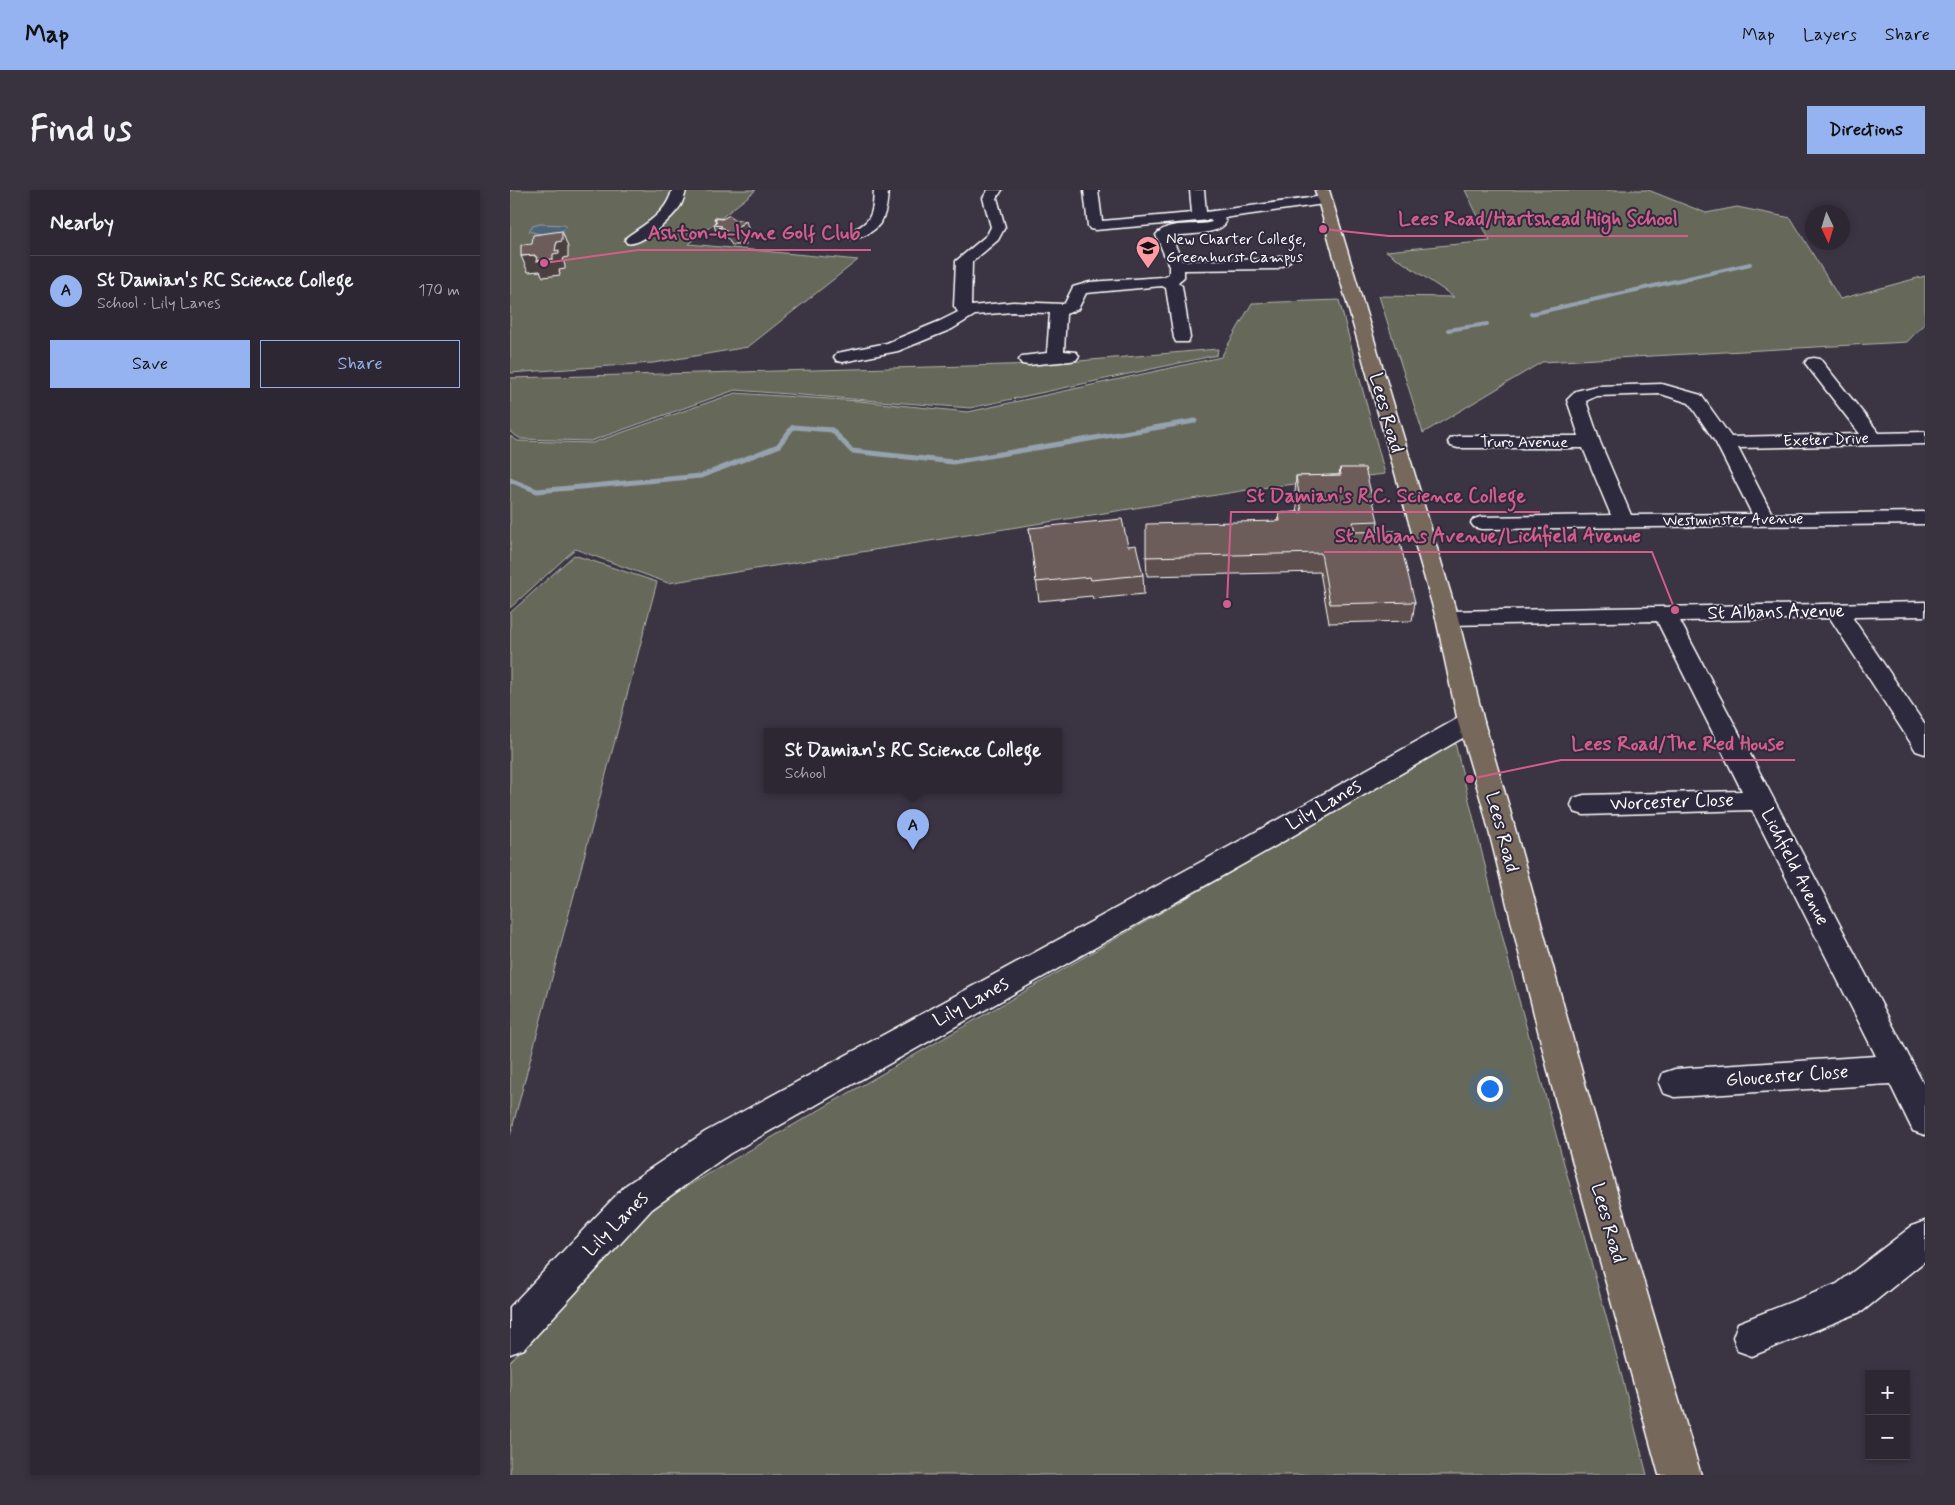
<!DOCTYPE html>
<html lang="en">
<head>
<meta charset="utf-8">
<style>
  body { margin:0; font-family:Mynerve,sans-serif; background:#38333e; color:#f1f3f6 }
  .controls { position:absolute; right:15px; bottom:15px; display:grid; overflow:hidden; border-radius:0px; box-shadow:0 2px 8px #0003 }
  .controls button { width:45px; height:45px; display:grid; place-items:center; padding:0; border:0; border-bottom:1px solid #48444d; background:#2c2732; color:#f1f3f6; font:25px sans-serif }
  .compass { position:absolute; left:1295px; top:15px; width:45px; height:45px; border-radius:50%; background:#2c2732; box-shadow:0 2px 8px #0003; rotate:176deg }
  .you { position:absolute; left:979px; top:898px; width:18px; height:18px; margin:-12px; border:4px solid #fff; border-radius:50%; background:#1a73e8; box-shadow:0 0 0 8px #1a73e833 }
  .badge { display:grid; place-items:center; width:32px; height:32px; border-radius:50%; background:#95b2f1; color:#111; font-size:16px; font-weight:700 }
  .pin { position:absolute; translate:-50% -41px; filter:drop-shadow(0 1px 2px #0008) }
  .pin::after { content:''; position:absolute; top:26px; width:18px; height:15px; background:inherit; clip-path:polygon(0 0,100% 0,50% 100%) }
  .popup { position:absolute; left:254px; top:538px; width:298px; height:65px; box-sizing:border-box; display:grid; place-content:center; border-radius:0px; background:#2c2732; filter:drop-shadow(0 1px 4px #0005); font-size:16px; white-space:nowrap; color:#a6a5ac }
  .popup b { font-size:19px; color:#f1f3f6 }
  .popup::after { content:''; position:absolute; left:50%; top:100%; margin-left:-10px; border:10px solid transparent; border-top-color:#2c2732 }
  .list { margin:0; padding:0; list-style:none }
  h2 { display:flex; justify-content:space-between; align-items:center; height:65px; margin:0; padding:0 20px; font-size:21px }
  h2 small { font-size:16px; font-weight:400; color:#a6a5ac }
  .list li { display:grid; grid-template-columns:32px 1fr auto; gap:15px; align-items:center; box-sizing:border-box; height:70px; padding:0 20px; border-top:1px solid #48444d }
  .list b { display:block; font-size:19px; white-space:nowrap }
  .list p { margin:0; font-size:16px; white-space:nowrap; color:#a6a5ac }
  .list em { font-size:16px; font-style:normal; color:#a6a5ac }
  .actions { display:flex; gap:10px; padding:15px 20px }
  .actions a { flex:1; padding:11px 0; border:1px solid #95b2f1; border-radius:0px; text-align:center; font-size:18px; color:#95b2f1 }
  .actions .main { background:#95b2f1; color:#111 }
  .map { position:relative; flex:none; width:1415px; height:1285px; overflow:hidden; border-radius:0px }
  header { display:flex; align-items:center; gap:30px; box-sizing:border-box; height:70px; padding:0 25px; background:#95b2f1; color:#111 }
  header strong { font-size:24px }
  nav { display:flex; gap:28px; margin-inline-start:auto; font-size:18px }
  .intro { display:flex; align-items:center; justify-content:space-between; box-sizing:border-box; height:120px; padding:0 30px }
  h1 { margin:0; font-size:35px }
  .button { padding:12px 22px; border-radius:0px; background:#95b2f1; color:#111; font-size:18px; font-weight:700 }
  main { display:flex; gap:30px; padding:0 30px }
  aside { flex:1; background:#2c2732; border-radius:0px; box-shadow:0 2px 8px #0003 }
  .map>svg:first-child { display:block }
  .green { fill:#66685a; stroke:#b2b4ac }
  .water { fill:#4f647a; stroke:#95a2af }
  .lines { fill:none; stroke-linecap:round; stroke-linejoin:round }
  .stream-far1 { stroke:#95a2af; stroke-width:4 }
  .stream { stroke:#95a2af; stroke-width:5 }
  .minor-casing { stroke:#fff; stroke-width:3 }
  .major-casing { stroke:#fff; stroke-width:3 }
  .minor { fill:#2f2a3d; fill-rule:evenodd }
  .major { fill:#76695c; fill-rule:evenodd }
  .wall { fill:#5d504d; stroke:#fff }
  .shaded-wall { fill:#4c413f; stroke:#fff }
  .building { fill:#6c5d5a; stroke:#fff }
  .labels { text-anchor:middle; dominant-baseline:central; stroke-width:4; stroke-linejoin:round; paint-order:stroke }
  .far-poi-label { font-size:16px; fill:#fff; stroke:#2f2a3d; text-anchor:start }
  .far-street-label { font-size:16px; fill:#fff; stroke:#2f2a3d }
  .street-label { font-size:19px; fill:#fff; stroke:#2f2a3d }
  .leader { fill:none; stroke:#d45d8c; stroke-width:2 }
  .callout-dot { fill:#d45d8c; stroke:#2f2a3d; stroke-width:2 }
  .callout-label { font-size:20px; text-anchor:middle; font-weight:bold; fill:#d45d8c; stroke:#2f2a3d; stroke-width:4; stroke-linejoin:round; paint-order:stroke }
</style>
</head>
<body>
<header>
<strong>Map</strong>
<nav><a>Map</a><a>Layers</a><a>Share</a></nav>
</header>
<div class="intro"><h1>Find us</h1><a class="button">Directions</a></div>
<main>
<aside>
<h2>Nearby<small></small></h2>
<ul class="list">
<li><span class="badge">A</span><div><b>St Damian's RC Science College</b><p>School · Lily Lanes</p></div><em>170 m</em></li>
</ul>
<div class="actions"><a class="main">Save</a><a>Share</a></div>
</aside>
<div class="map">
<svg width="1415" height="1285" viewBox="0 0 1415 1285">
  <rect width="100%" height="100%" fill="#3b3443"/>
  <filter id="ink" filterUnits="userSpaceOnUse"><feTurbulence type="fractalNoise" baseFrequency=".02" numOctaves="2"/><feDisplacementMap in="SourceGraphic" scale="10" xChannelSelector="R" yChannelSelector="G"/><feConvolveMatrix kernelMatrix="1 2 1 2 8 2 1 2 1" color-interpolation-filters="sRGB"/></filter>
  <g filter="url(#ink)">
    <g class="green">
      <polygon points="0,0 246,0 179,54 348,70 238,157 143,173 0,183"/>
      <polygon points="955,0 1138,0 1196,23 1227,17 1281,28 1330,109 1415,86 1415,133 1397,152 1032,172 913,243 869,106 944,107 876,61 980,51"/>
      <polygon points="829,110 875,284 750,298 158,393 65,359 0,418 0,246 8,251 82,253 225,203 349,211 458,222 711,167 742,113"/>
      <polygon points="708,159 707,165 460,218 225,200 81,251 11,249 0,242 0,188 534,174"/>
      <polygon points="64,365 147,392 0,946 0,423"/>
      <polygon points="945,553 1001,781 1102,1148 1137,1285 0,1285 0,1172 143,1016"/>
    </g>
    <path class="water" d="M30 34 54 35 57 37C47 47 32 45 19 41L23 36Z"/>
    <g class="lines">
      <g class="stream-far1">
        <polyline points="1021,124 1240,74"/>
        <polyline points="938,140 977,134"/>
      </g>
      <polyline class="stream" points="0,290 27,301 191,286 268,256 283,237 322,240 342,261 443,272 685,231"/>
      <defs>
        <g id="minor">
          <path d="M162 0H176C175 6 173 10 171 15 163 28 131 57 117 53L115 50 117 47C135 34 157 23 162 0Z"/>
          <path d="M364 0H378C377 21 374 38 353 46 347 48 343 50 337 48L335 45C338 40 344 40 349 37 364 29 363 15 364 0Z"/>
          <path d="M478 0H492L487 8 495 37 488 50 462 72 461 116 503 112 553 114 555 113 563 97 580 92 653 87 659 84V76L646 45C657 30 686 37 702 32L700 30 585 40 580 39 578 36 574 0H588L592 31 682 23 680 0H694L696 22 814 6 821 10 814 14 713 28 716 32C711 45 675 44 661 46L672 71 763 69 772 66 777 68 780 71 777 74 766 79 674 80V87L668 92 672 96 680 148 678 152H666L664 148 656 98 652 96 576 103 568 119 556 124 554 161 566 162 569 166 566 170 560 171 518 175 512 174 509 170 512 166 537 163 540 123 503 122 465 125 442 139 388 161 333 172 327 171 324 167 327 163 377 153 430 131 448 122 444 116 446 71 477 45 481 37 473 8Z"/>
          <path d="M1304 168 1310 169 1369 243 1415 242V254L1228 258 1262 324 1415 322V334L971 339 964 337 961 333 964 329 971 327 1101 325 1073 258H948L941 256 938 252 941 248 948 246H1069L1057 210 1066 201 1086 196 1152 194 1191 205 1221 247 1350 244 1295 173 1298 169ZM1151 204 1179 213 1206 253 1242 324 1121 325 1090 252 1076 211 1087 206Z"/>
          <polygon points="1415,412 1415,426 1342,427 1415,535 1415,564 1406,561 1320,428 1170,431 1415,897 1415,945 1403,941 1380,894 1165,907 1153,903 1149,893 1153,883 1165,879 1366,866 1242,620 1074,625 1064,622 1061,615 1064,608 1074,605 1232,601 1147,431 937,435 929,433 926,428 929,423 937,421"/>
          <polygon points="961,524 970,526 974,532 970,538 753,663 219,964 142,1019 14,1159 0,1164 0,1117 116,995 195,942 733,649 952,526"/>
          <polygon points="1415,1031 1415,1071 1353,1121 1242,1166 1228,1161 1223,1147 1228,1133 1327,1094 1402,1036"/>
        </g>
        <polygon id="major" points="805,0 819,0 948,428 974,532 999,617 1076,897 1191,1285 1149,1285 1042,897 973,617 948,532 926,428"/>
      </defs>
      <use href="#minor" class="minor-casing"/>
      <use href="#major" class="major-casing"/>
      <use href="#minor" class="minor"/>
      <use href="#major" class="major"/>
    </g>
    <g class="wall">
      <polygon points="204,28 223,29 239,41 233,46 236,55 222,55 217,48 212,49 212,46 207,45 204,35 206,33"/>
      <polygon points="830,278 868,331 867,341 905,412 902,431 819,433 810,382 637,386 636,367 768,331 769,323 788,322 785,304 786,286 829,285"/>
      <polygon points="519,338 618,356 633,385 634,404 583,409 582,406 529,411"/>
    </g>
    <g class="shaded-wall">
      <polygon points="236,31 239,41 233,46 227,37"/>
      <polygon points="52,41 58,57 58,67 54,68 53,69 55,76 55,79 49,80 50,85 33,87 30,81 18,82 11,66 25,65 43,64 46,55"/>
    </g>
    <g class="building">
      <polygon points="220,25 223,29 236,31 227,37 233,45 219,45 214,38 209,38 212,36 204,35 207,32 204,28 212,29"/>
      <polygon points="52,41 52,51 47,52 46,55 45,61 49,60 49,63 43,64 43,69 26,71 27,67 25,67 25,65 11,66 11,55 22,54 23,45"/>
      <polygon points="830,278 855,278 868,331 843,332 845,342 887,341 905,412 820,414 811,363 636,367 636,334 770,331 769,323 792,322 786,286 831,285"/>
      <polygon points="612,329 618,356 626,355 633,385 581,390 580,387 526,392 519,338"/>
    </g>
  </g>
  <defs>
    <symbol id="university-pin" viewBox="-11 -11 22 30"><path d="M0 17L-7.5 6A9.5 9.5 0 1 1 7.5 6Z" fill="#ff9aa2" stroke="#2f2a3d"/><path d="M0-5L7-2L0 1L-7-2ZM-4 1L0 2.5L4 1V4Q0 6-4 4Z" fill="#111"/></symbol>
  </defs>
  <g fill-rule="evenodd">
    <use href="#university-pin" x="624" y="44" width="28" height="38"/>
  </g>
  <g class="labels">
    <g class="far-poi-label">
      <text x="656" y="49">New Charter College,<tspan x="656" dy="18">Greenhurst Campus</tspan></text>
    </g>
    <g class="far-street-label">
      <text transform="translate(1316 250) rotate(-2)">Exeter Drive</text>
      <text x="1014" y="252">Truro Avenue</text>
      <text transform="translate(1223 330) rotate(-1)">Westminster Avenue</text>
    </g>
    <g class="street-label">
      <text transform="translate(876 223) rotate(74)">Lees Road</text>
      <text transform="translate(1266 422) rotate(-1)">St Albans Avenue</text>
      <text transform="translate(1162 612) rotate(-2)">Worcester Close</text>
      <text transform="translate(814 615) rotate(-30)">Lily Lanes</text>
      <text transform="translate(992 642) rotate(75)">Lees Road</text>
      <text transform="translate(1285 677) rotate(63)">Lichfield Avenue</text>
      <text transform="translate(461 812) rotate(-29)">Lily Lanes</text>
      <text transform="translate(1277 886) rotate(-4)">Gloucester Close</text>
      <text transform="translate(1098 1033) rotate(74)">Lees Road</text>
      <text transform="translate(106 1034) rotate(-45)">Lily Lanes</text>
    </g>
  </g>
  <path class="leader" d="M813 39L879 46H1178M34 73L128 60H361M717 414L721 322H1030M1165 420L1142 362H814M960 589L1051 570H1285"/>
  <g class="callout-dot">
    <circle cx="813" cy="39" r="5"/>
    <circle cx="34" cy="73" r="5"/>
    <circle cx="717" cy="414" r="5"/>
    <circle cx="1165" cy="420" r="5"/>
    <circle cx="960" cy="589" r="5"/>
  </g>
  <g class="callout-label">
    <text x="1028" y="35">Lees Road/Hartshead High School</text>
    <text x="244" y="49">Ashton-u-lyne Golf Club</text>
    <text x="876" y="312">St Damian's R.C. Science College</text>
    <text x="978" y="352">St. Albans Avenue/Lichfield Avenue</text>
    <text x="1168" y="560">Lees Road/The Red House</text>
  </g>
</svg>
<div class="controls">
<button>+</button>
<button>−</button>
</div>
<svg class="compass" viewBox="-18 -18 36 36"><path d="M0-13l5 13h-10z" fill="#e53935"/><path d="M0 13l5-13h-10z" fill="#a6a5ac"/></svg>
<div class="you"></div>
<div class="pin badge" style="left:403px;top:660px">A</div>
<div class="popup"><b>St Damian's RC Science College</b>School</div>
</div>
</main>
</body>
</html>
